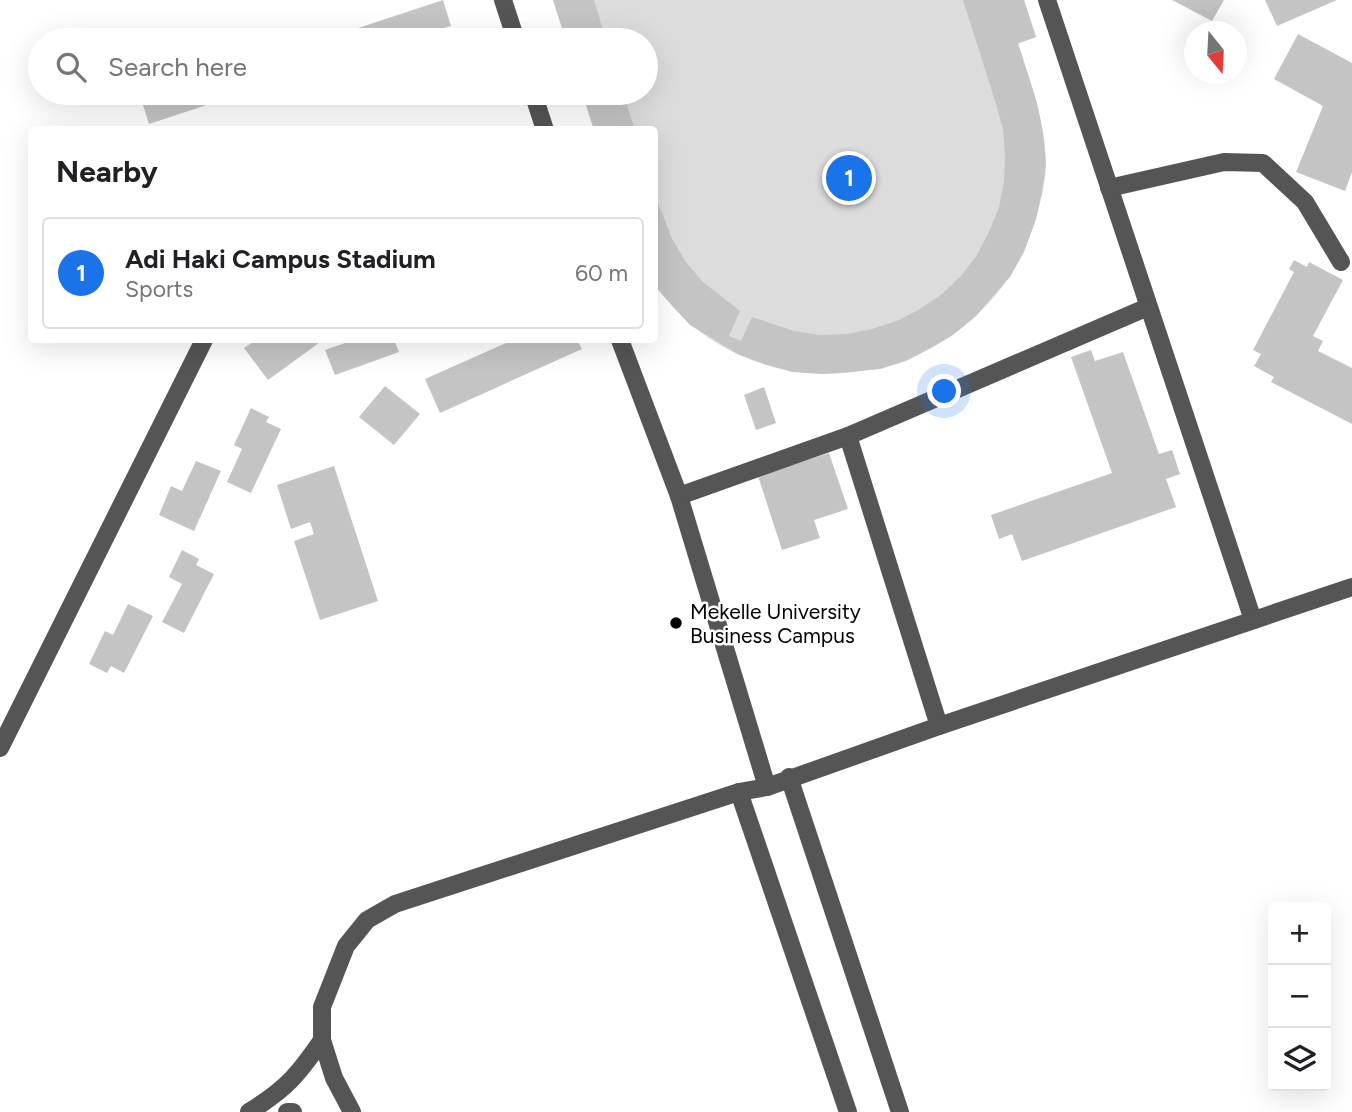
<!DOCTYPE html>
<html lang="en">
<head>
<meta charset="utf-8">
<style>
  body { margin:0; font-family:Figtree,sans-serif; background:#f6f6f6; color:#202124 }
  .controls { position:absolute; right:21px; bottom:21px; display:grid; overflow:hidden; border-radius:7px; box-shadow:0 7px 28px #0002 }
  .controls button { width:63px; height:63px; display:grid; place-items:center; padding:0; border:0; border-bottom:2px solid #e0e0e0; background:#fff; color:#202124; font:35px sans-serif }
  .compass { position:absolute; left:1184px; top:21px; width:63px; height:63px; border-radius:50%; background:#fff; box-shadow:0 7px 28px #0002; rotate:162deg }
  .you { position:absolute; left:945px; top:392px; width:24px; height:24px; margin:-18px; border:5px solid #fff; border-radius:50%; background:#1a73e8; box-shadow:0 0 0 10px #1a73e833 }
  .badge { display:grid; place-items:center; width:46px; height:46px; border-radius:50%; background:#1a73e8; color:#fff; font-size:23px; font-weight:700 }
  .pin { position:absolute; translate:-50% -50%; border:4px solid #fff; box-shadow:0 2px 7px #0006 }
  .list { margin:0; padding:0; list-style:none }
  h2 { display:flex; justify-content:space-between; align-items:center; height:91px; margin:0; padding:0 28px; font-size:30px }
  h2 small { font-size:23px; font-weight:400; color:#757577 }
  .list li { display:grid; grid-template-columns:46px 1fr auto; gap:21px; align-items:center; box-sizing:border-box; height:112px; margin:0 14px 14px; padding:0 14px; border:2px solid #e0e0e0; border-radius:7px }
  .list b { display:block; font-size:26px; white-space:nowrap }
  .list p { margin:0; font-size:23px; white-space:nowrap; color:#757577 }
  .list em { font-size:23px; font-style:normal; color:#757577 }
  .icon { flex:none; width:38px; height:38px; fill:none; stroke:currentColor; stroke-width:2; stroke-linecap:round; stroke-linejoin:round }
  .map { position:relative; flex:none; width:1352px; height:1112px; overflow:hidden }
  .search { position:absolute; background:#fff; box-shadow:0 7px 28px #0002; left:28px; top:28px; width:630px; height:77px; display:flex; align-items:center; gap:18px; box-sizing:border-box; padding:0 24px; border-radius:38px; color:#757577; font-size:26px }
  .panel { position:absolute; background:#fff; box-shadow:0 7px 28px #0002; left:28px; top:126px; width:630px; height:217px; border-radius:7px }
  .map>svg:first-child { display:block }
  .green { fill:#dcdcdc }
  .building { fill:#c4c4c4 }
  .lines { fill:none; stroke-linecap:round; stroke-linejoin:round }
  .minor { stroke:#555; stroke-width:18 }
  .poi-dot { fill:#000; stroke:#fff; stroke-width:2.5 }
  .labels { text-anchor:middle; dominant-baseline:central; stroke-width:5; stroke-linejoin:round; paint-order:stroke }
  .poi-label { font-size:21px; fill:#000; stroke:#fff; text-anchor:start }
</style>
</head>
<body>
<div class="map">
<svg width="1352" height="1112" viewBox="0 0 1352 1112">
  <rect width="100%" height="100%" fill="#fff"/>
  <path class="green" d="M553 0H1024L1036 37 1018 44C1031 82 1045 121 1046 162 1046 185 1039 209 1032 230 975 392 755 426 655 285L654 130 594 129 582 93H646V40H566Z"/>
  <g class="building">
    <polygon points="443,0 451,26 406,40 322,40"/>
    <polygon points="553,0 594,0 606,40 566,40"/>
    <polygon points="963,0 1024,0 1036,37 1018,43 1037,103 1043,133 1046,164 1042,192 1036,219 1024,252 1010,277 994,295 976,316 953,335 931,348 906,361 880,369 850,372 823,374 792,372 764,364 738,354 690,325 654,285 654,192 672,239 686,262 703,282 740,311 729,336 741,341 752,317 794,331 820,335 846,334 872,329 897,321 920,309 942,294 961,276 977,255 989,232 999,207 1004,182 1005,156 1003,129 996,104"/>
    <polygon points="1172,0 1224,0 1212,21"/>
    <polygon points="1265,0 1337,0 1277,26"/>
    <polygon points="1298,34 1352,63 1352,172 1345,191 1296,172 1323,106 1274,79"/>
    <polygon points="159,93 243,93 149,124 141,99"/>
    <polygon points="582,93 623,93 635,130 594,130"/>
    <polygon points="1294,260 1307,267 1309,262 1343,280 1313,336 1323,341 1318,351 1352,368 1352,424 1271,382 1274,377 1254,366 1261,354 1253,350 1294,272 1289,269"/>
    <polygon points="256,340 279,340 282,343 287,340 323,340 268,380 244,348"/>
    <polygon points="354,340 394,340 399,352 335,375 325,350"/>
    <polygon points="513,340 577,340 582,349 440,413 425,379"/>
    <polygon points="1091,350 1095,361 1123,352 1159,454 1172,450 1180,474 1166,479 1176,507 1022,561 1012,534 999,539 991,515 1112,473 1071,357"/>
    <polygon points="385,386 420,414 394,445 359,417"/>
    <polygon points="764,387 776,423 756,430 744,395"/>
    <polygon points="251,408 269,417 266,422 281,429 251,493 227,482 242,449 234,445"/>
    <polygon points="829,453 848,509 814,520 820,538 782,550 758,476"/>
    <polygon points="196,461 221,471 194,531 159,515 171,486 182,491"/>
    <polygon points="334,466 378,601 320,620 294,541 314,534 310,522 291,529 277,485"/>
    <polygon points="182,550 199,559 196,565 214,574 184,633 162,622 182,584 169,577"/>
    <polygon points="128,604 153,616 124,673 111,666 107,673 89,664 105,631 113,635"/>
  </g>
  <g class="lines">
    <g class="minor">
      <polyline points="503,0 516,40"/>
      <polyline points="1047,0 1253,620"/>
      <polyline points="533,93 545,130"/>
      <polyline points="1109,188 1224,162 1263,163 1305,202 1341,262"/>
      <polyline points="620,340 679,496 767,787"/>
      <polyline points="848,436 939,726"/>
      <polyline points="679,496 848,436 1148,307"/>
      <polyline points="0,748 204,340"/>
      <polyline points="789,777 900,1112"/>
      <polyline points="739,792 848,1112"/>
      <path d="M249 1112C286 1089 298 1075 322 1040"/>
      <polyline points="287,1112 293,1112"/>
      <polyline points="352,1112 334,1078 322,1040 322,1007 346,946 367,920 395,904 739,792 767,787 939,726 1352,587"/>
    </g>
  </g>
  <circle class="poi-dot" cx="676" cy="623" r="7"/>
  <g class="labels">
    <g class="poi-label">
      <text x="690" y="611">Mekelle University<tspan x="690" dy="24">Business Campus</tspan></text>
    </g>
  </g>
</svg>
<div class="controls">
<button>+</button>
<button>−</button>
<button><svg class="icon" aria-label="layers" viewBox="0 0 24 24"><path d="M12 4l9 5-9 5-9-5zM3 14l9 5 9-5"/></svg></button>
</div>
<svg class="compass" viewBox="-18 -18 36 36"><path d="M0-13l5 13h-10z" fill="#e53935"/><path d="M0 13l5-13h-10z" fill="#757577"/></svg>
<div class="you"></div>
<div class="pin badge" style="left:849px;top:178px">1</div>
<div class="search"><svg class="icon" aria-label="search" viewBox="0 0 24 24"><circle cx="10" cy="10" r="6"/><path d="M15 15l6 6"/></svg>Search here</div>
<section class="panel">
<h2>Nearby<small></small></h2>
<ul class="list">
<li><span class="badge">1</span><div><b>Adi Haki Campus Stadium</b><p>Sports</p></div><em>60 m</em></li>
</ul>
</section>
</div>
</body>
</html>
